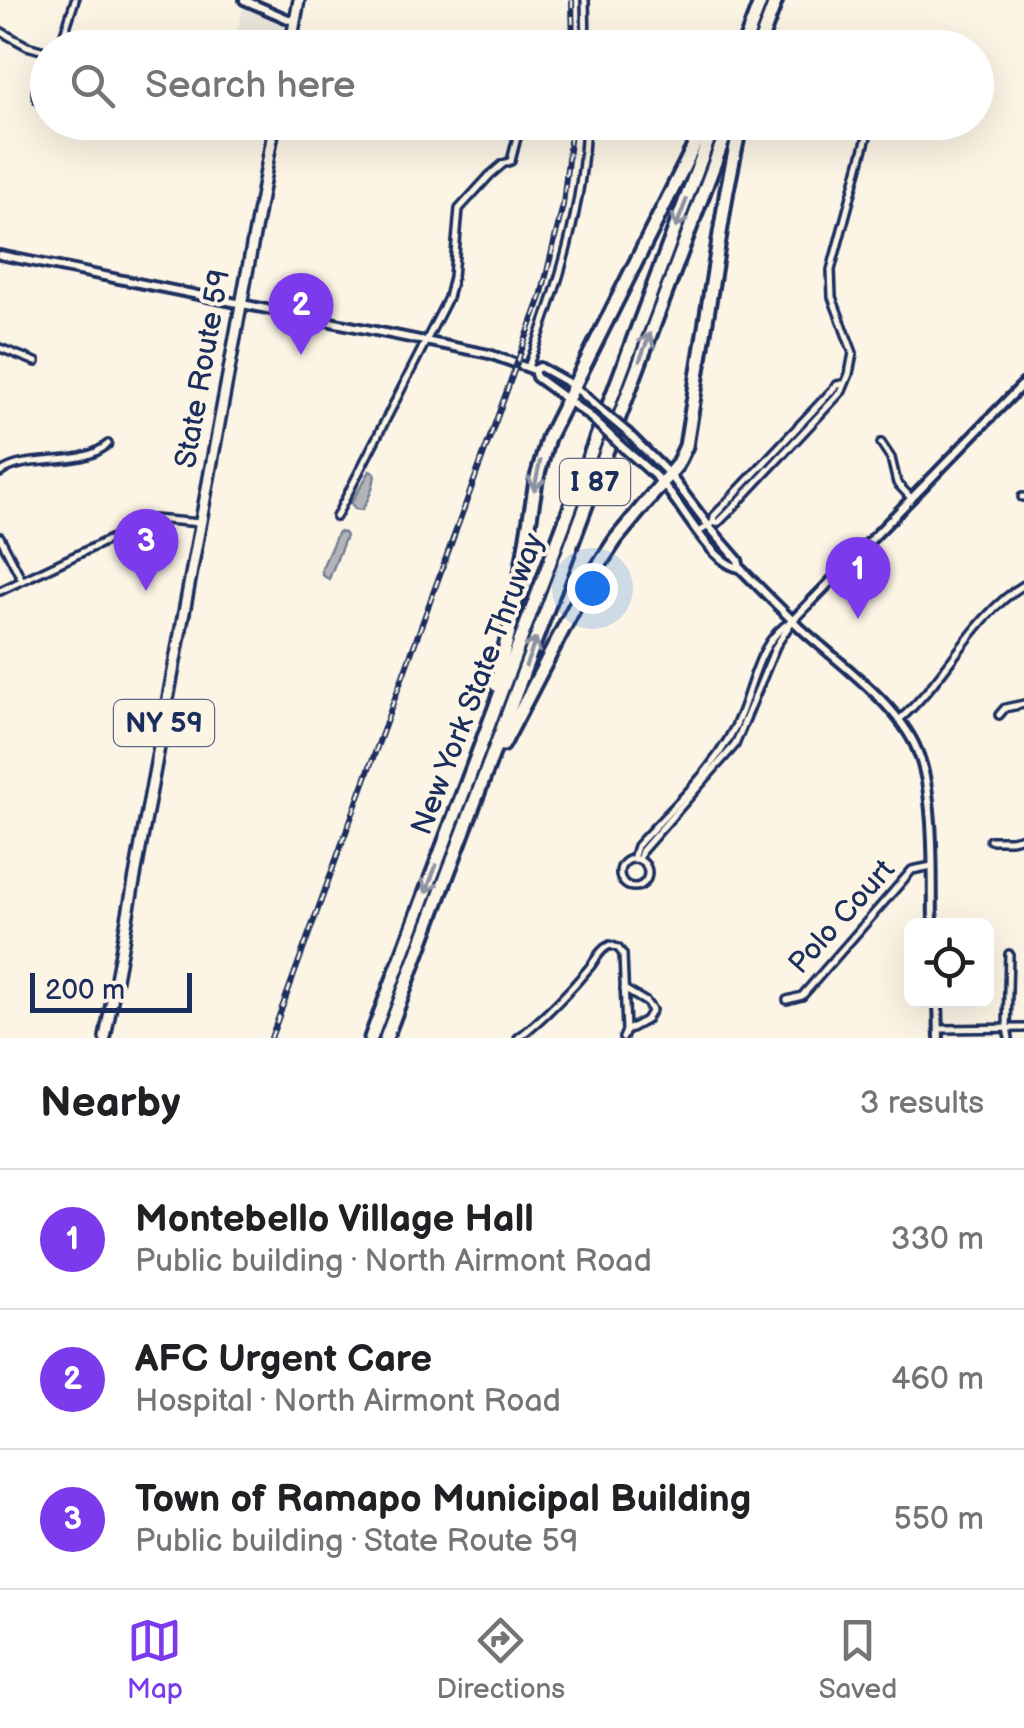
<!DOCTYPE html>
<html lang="en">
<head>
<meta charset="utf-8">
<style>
  body { margin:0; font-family:"Balsamiq Sans",sans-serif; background:#f6f6f6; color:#202124 }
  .controls { position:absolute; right:30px; bottom:30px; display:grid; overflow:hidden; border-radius:15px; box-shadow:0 10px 40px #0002 }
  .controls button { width:90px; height:90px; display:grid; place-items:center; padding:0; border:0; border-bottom:2px solid #e0e0e0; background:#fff; color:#202124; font:50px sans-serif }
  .scale { position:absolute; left:30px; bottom:25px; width:162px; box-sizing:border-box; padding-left:10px; border:5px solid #1b2f5e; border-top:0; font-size:28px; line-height:35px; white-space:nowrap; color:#1b2f5e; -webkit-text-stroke:8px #fcf5e5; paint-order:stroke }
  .you { position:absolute; left:592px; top:588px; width:35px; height:35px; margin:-25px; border:8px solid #fff; border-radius:50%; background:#1a73e8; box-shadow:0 0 0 15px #1a73e833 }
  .badge { display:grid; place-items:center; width:65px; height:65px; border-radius:50%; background:#7c3aed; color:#fff; font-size:32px; font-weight:700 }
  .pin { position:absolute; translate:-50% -82px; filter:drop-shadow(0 2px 5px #0008) }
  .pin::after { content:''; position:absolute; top:52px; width:35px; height:30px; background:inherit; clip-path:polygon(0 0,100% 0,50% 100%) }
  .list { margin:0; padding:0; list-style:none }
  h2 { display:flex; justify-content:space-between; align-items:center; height:130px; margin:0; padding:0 40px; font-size:42px }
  h2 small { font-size:32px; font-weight:400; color:#757577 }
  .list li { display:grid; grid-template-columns:65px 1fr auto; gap:30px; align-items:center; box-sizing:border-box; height:140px; padding:0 40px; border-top:2px solid #e0e0e0 }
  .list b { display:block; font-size:38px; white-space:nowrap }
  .list p { margin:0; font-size:32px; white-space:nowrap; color:#757577 }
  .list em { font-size:32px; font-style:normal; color:#757577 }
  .icon { flex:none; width:55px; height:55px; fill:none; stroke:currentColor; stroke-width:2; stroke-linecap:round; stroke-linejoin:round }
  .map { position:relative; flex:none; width:1024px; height:1038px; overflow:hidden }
  .search { position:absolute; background:#fff; box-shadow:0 10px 40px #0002; left:30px; right:30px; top:30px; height:110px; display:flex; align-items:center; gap:25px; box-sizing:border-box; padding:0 35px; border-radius:55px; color:#757577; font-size:38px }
  .sheet { height:550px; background:#fff }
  nav { display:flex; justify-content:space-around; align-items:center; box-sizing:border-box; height:140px; border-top:2px solid #e0e0e0; background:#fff; font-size:28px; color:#757577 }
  nav a { display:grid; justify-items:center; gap:5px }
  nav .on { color:#7c3aed }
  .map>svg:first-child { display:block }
  .built { fill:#ece7dc }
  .water { fill:#b2b4b8; stroke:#767f94; stroke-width:2.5 }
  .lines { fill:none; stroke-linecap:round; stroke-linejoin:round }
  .minor-casing { stroke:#1b2f5e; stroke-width:12 }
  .tertiary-casing { stroke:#1b2f5e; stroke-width:14 }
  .primary-casing { stroke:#1b2f5e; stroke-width:16 }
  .motorway-casing { stroke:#1b2f5e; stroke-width:19 }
  .minor { stroke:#fcf5e5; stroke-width:5 }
  .tertiary { stroke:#fcf5e5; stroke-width:6 }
  .primary { stroke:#fcf5e5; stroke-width:9 }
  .motorway { stroke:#fcf5e5; stroke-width:11 }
  .rail-casing { stroke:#1b2f5e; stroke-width:6 }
  .rail { stroke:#fcf5e5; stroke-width:2.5; stroke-dasharray:8; stroke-linecap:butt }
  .tertiary-bridge-casing { stroke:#1b2f5e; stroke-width:14; stroke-linecap:butt }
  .tertiary-bridge { stroke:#fcf5e5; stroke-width:6 }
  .oneway { stroke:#8c92a2 }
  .labels { text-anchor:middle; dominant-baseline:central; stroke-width:8; stroke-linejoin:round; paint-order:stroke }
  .shield { fill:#fcf5e5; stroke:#5e6a86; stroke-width:2.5 }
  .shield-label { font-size:28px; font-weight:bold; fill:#1b2f5e }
  .street-label { font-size:30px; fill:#1b2f5e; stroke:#fcf5e5 }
</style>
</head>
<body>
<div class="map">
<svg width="1024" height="1038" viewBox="0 0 1024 1038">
  <rect width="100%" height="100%" fill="#fcf5e5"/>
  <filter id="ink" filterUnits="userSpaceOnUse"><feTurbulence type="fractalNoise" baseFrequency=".01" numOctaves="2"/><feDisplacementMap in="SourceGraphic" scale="20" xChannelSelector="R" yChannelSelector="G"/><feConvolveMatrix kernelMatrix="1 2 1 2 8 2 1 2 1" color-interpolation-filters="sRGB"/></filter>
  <g filter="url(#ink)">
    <polygon class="built" points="244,3 291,23 286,47 233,48"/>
    <g class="water">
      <path d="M370 471 375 474C374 487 369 499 362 510L355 509 351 503Z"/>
      <polygon points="338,532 344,533 346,536 329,579 322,575 322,568"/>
    </g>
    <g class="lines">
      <defs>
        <g id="minor">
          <polyline points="585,0 586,48"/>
          <polyline points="0,31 27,46 48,52"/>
          <polyline points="55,48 63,37 75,0"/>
          <path d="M46 108C27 96 40 80 48 63"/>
          <polyline points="0,348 36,362"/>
          <path d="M528 367C558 288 583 208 586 122"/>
          <polyline points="881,443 891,458 897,483 912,499"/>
          <path d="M0 473C27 452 79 470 108 444"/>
          <polyline points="1022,497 1024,497"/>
          <polyline points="336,517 448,298 453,277 459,209 490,175 503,164 511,161 521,122"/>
          <polyline points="713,523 714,516 837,385 842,384"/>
          <polyline points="699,532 713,523 719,522 728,513 842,391 849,374 853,353 832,297 831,270 871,122"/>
          <polyline points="0,537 22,580"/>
          <polyline points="0,591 153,519 201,523"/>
          <polyline points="999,715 1005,708 1024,704"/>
          <path d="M899 720C944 682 975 613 1024 585"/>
          <polyline points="990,840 1011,840 1024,837"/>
          <path d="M633 859 637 846C674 805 721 765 741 713 754 680 760 639 792 621"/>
          <circle cx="634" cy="873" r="14"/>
          <polyline points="639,860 642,851 735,745 776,646 791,623"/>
          <polyline points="624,989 646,1002 652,1010 646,1020 626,1031"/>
          <polyline points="787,1000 802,996 912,870 932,866"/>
          <polyline points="940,1029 1024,1028"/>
          <path d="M518 1038C544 1018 568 993 589 968 597 959 599 950 610 945L618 948 623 954 626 1031 623 1038"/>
          <polyline points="1009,1038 1007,1028 1009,954"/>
        </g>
        <g id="tertiary">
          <polyline points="244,0 295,22"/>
          <polyline points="0,255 489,354 534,370 540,367 574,386 596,406"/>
          <polyline points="534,370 536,377 588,415"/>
          <path d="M628 433 670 475 712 530 738 560 740 568C762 590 784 613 806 633 841 664 900 707 917 750 936 795 932 875 933 926"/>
          <path d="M621 446C635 458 650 470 662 483 682 505 712 565 740 568"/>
          <polyline points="792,621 1024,383"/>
          <polyline points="938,1001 939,1038"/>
        </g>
        <g id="primary">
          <polyline points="290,48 299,0"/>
          <polyline points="105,1038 275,122"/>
        </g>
        <g id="motorway">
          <polyline points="743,48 761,0"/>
          <polyline points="758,48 776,0"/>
          <polyline points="496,685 517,598 536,481 548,438 706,122"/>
          <polyline points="503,745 586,585 616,539 677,465 686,446 727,190 741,122"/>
          <polyline points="371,1038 715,122"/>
          <polyline points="386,1038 730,122"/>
        </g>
      </defs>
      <use href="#minor" class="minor-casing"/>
      <use href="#tertiary" class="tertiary-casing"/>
      <use href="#primary" class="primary-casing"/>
      <use href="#motorway" class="motorway-casing"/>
      <use href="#minor" class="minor"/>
      <use href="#tertiary" class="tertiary"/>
      <use href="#primary" class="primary"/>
      <use href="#motorway" class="motorway"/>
      <defs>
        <g id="rail">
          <polyline points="572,0 573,48"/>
          <polyline points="271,1038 541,297 563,205 572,122"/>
        </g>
      </defs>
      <use href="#rail" class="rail-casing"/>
      <use href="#rail" class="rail"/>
      <defs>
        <g id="tertiary-bridge">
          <polyline points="596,406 628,433"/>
          <polyline points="588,415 621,446"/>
        </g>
      </defs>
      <use href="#tertiary-bridge" class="tertiary-bridge-casing"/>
      <use href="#tertiary-bridge" class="tertiary-bridge"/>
    </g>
    <defs><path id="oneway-shaft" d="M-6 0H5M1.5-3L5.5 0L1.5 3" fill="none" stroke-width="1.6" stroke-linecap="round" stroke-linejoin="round" transform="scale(2.5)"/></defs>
    <g class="oneway">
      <use href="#oneway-shaft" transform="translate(681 214) rotate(111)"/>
      <use href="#oneway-shaft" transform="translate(645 347) rotate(-69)"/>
      <use href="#oneway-shaft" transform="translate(537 476) rotate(102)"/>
      <use href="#oneway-shaft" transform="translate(531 652) rotate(-69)"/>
      <use href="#oneway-shaft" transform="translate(431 879) rotate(111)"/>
    </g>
  </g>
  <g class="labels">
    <g class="shield">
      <rect x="560" y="459" width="70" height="46" rx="8"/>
      <rect x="114" y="700" width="100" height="46" rx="8"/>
    </g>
    <g class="shield-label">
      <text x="595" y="482">I 87</text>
      <text x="164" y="723">NY 59</text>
    </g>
    <g class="street-label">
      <text transform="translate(203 369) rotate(-80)">State Route 59</text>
      <text transform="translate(478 684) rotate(-69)">New York State Thruway</text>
      <text transform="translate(842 917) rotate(-48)">Polo Court</text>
    </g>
  </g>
</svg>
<div class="controls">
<button><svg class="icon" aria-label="locate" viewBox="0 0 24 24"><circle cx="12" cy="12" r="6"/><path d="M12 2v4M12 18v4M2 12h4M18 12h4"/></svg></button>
</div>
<div class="scale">200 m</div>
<div class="you"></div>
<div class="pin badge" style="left:858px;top:619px">1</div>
<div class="pin badge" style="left:301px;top:355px">2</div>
<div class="pin badge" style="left:146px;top:591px">3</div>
<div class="search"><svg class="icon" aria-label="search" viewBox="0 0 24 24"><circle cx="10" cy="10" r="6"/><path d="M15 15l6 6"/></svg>Search here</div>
</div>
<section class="sheet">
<h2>Nearby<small>3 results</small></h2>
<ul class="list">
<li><span class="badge">1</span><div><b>Montebello Village Hall</b><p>Public building · North Airmont Road</p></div><em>330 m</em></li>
<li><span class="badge">2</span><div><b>AFC Urgent Care</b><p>Hospital · North Airmont Road</p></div><em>460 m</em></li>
<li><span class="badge">3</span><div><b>Town of Ramapo Municipal Building</b><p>Public building · State Route 59</p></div><em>550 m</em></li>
</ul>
</section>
<nav>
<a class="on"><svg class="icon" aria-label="map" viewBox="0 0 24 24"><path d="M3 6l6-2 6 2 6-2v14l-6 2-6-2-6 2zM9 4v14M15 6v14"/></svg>Map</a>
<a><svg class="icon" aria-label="directions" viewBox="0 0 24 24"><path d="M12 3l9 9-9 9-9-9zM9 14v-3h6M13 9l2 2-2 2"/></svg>Directions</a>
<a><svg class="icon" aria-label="saved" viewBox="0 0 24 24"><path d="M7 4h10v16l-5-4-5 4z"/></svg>Saved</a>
</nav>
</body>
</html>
